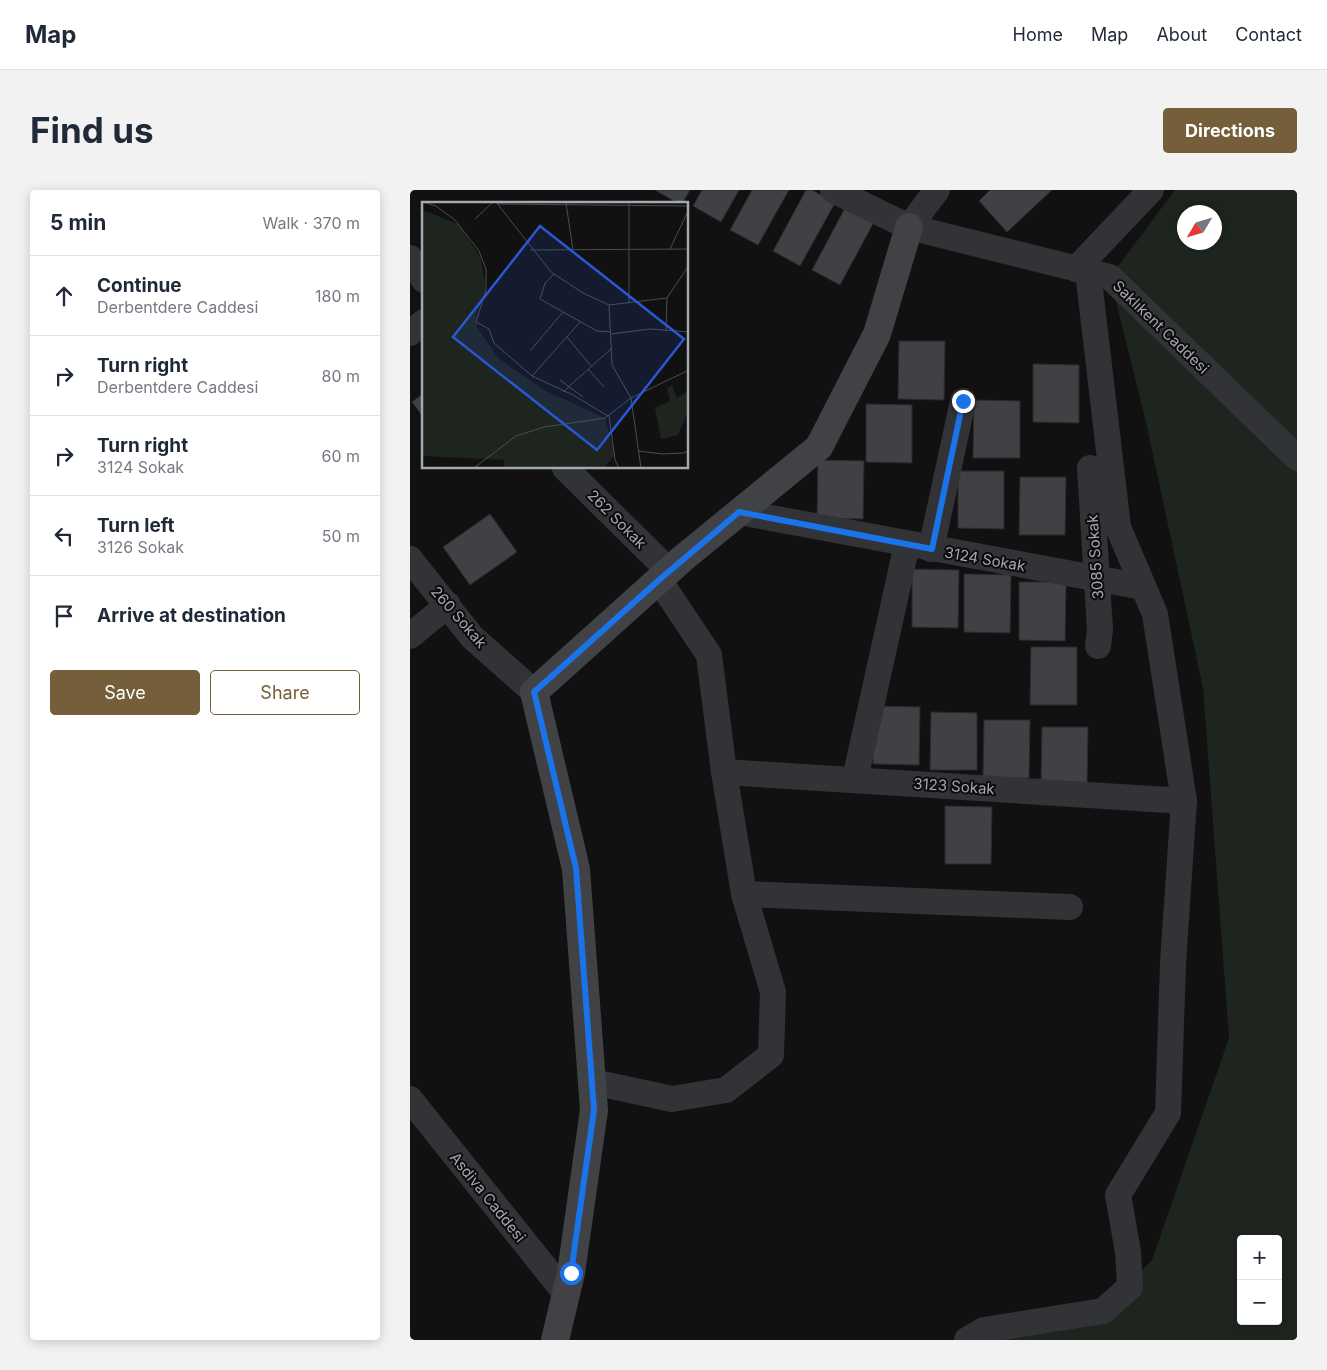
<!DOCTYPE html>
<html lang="en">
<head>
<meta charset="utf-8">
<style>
  body { margin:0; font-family:Inter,sans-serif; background:#f2f2f3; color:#1f2937 }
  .controls { position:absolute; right:15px; bottom:15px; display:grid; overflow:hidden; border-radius:5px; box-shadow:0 2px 12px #0003 }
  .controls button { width:45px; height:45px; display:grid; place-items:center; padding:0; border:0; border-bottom:1px solid #e0e1e3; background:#fff; color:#1f2937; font:25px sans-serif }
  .compass { position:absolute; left:767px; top:15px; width:45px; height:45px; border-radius:50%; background:#fff; box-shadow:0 2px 12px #0003; rotate:232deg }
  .stop { position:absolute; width:15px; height:15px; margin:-11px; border:4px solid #1a73e8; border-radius:50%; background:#fff }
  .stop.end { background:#1a73e8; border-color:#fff; box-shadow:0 1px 5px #0008 }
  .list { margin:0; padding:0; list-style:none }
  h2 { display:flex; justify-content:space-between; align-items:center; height:65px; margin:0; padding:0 20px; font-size:21px }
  h2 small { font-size:16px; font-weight:400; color:#747a83 }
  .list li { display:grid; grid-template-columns:32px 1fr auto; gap:15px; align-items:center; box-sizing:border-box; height:80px; padding:0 20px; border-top:1px solid #e0e1e3 }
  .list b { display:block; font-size:19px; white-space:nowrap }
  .list p { margin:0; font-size:16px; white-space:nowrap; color:#747a83 }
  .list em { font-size:16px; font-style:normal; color:#747a83 }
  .actions { display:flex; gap:10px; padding:15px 20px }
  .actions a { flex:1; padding:11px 0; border:1px solid #745f3a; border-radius:5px; text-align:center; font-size:18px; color:#745f3a }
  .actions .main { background:#745f3a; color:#fff }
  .icon { flex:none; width:28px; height:28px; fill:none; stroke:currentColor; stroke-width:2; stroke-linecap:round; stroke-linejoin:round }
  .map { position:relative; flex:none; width:887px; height:1150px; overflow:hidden; border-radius:5px }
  header { display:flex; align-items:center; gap:30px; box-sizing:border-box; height:70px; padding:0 25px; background:#fff; border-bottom:1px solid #e0e1e3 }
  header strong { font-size:24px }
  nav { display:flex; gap:28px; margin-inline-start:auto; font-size:18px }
  .intro { display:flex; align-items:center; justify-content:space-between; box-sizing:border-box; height:120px; padding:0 30px }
  h1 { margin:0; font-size:35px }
  .button { padding:12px 22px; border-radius:5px; background:#745f3a; color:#fff; font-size:18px; font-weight:700 }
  main { display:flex; gap:30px; padding:0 30px }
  aside { flex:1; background:#fff; border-radius:5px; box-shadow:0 2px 12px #0003 }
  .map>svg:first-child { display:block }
  .green { fill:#1e241e; fill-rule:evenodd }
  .building { fill:#404145; stroke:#2b2b2e }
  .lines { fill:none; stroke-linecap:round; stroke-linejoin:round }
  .street { stroke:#323336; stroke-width:26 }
  .secondary { stroke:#404246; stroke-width:28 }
  .route { stroke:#1a73e8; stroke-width:6 }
  .labels { text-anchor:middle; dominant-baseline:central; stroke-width:4; stroke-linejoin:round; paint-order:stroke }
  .street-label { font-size:15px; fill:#a3a8b1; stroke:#0c0c0d }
  .inset-road { fill:none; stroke:#4b4d52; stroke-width:1 }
  .view { fill:#2a57d4; fill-opacity:0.15; stroke:#2a57d4; stroke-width:2.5 }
  .inset-edge { fill:none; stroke:#a3a8b1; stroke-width:2.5 }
</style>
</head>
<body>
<header>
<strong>Map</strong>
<nav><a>Home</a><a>Map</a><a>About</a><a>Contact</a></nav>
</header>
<div class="intro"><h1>Find us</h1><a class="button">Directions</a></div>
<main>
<aside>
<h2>5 min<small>Walk · 370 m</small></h2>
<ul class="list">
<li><svg class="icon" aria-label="ahead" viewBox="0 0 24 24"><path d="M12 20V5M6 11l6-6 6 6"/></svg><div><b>Continue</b><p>Derbentdere Caddesi</p></div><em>180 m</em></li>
<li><svg class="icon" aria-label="right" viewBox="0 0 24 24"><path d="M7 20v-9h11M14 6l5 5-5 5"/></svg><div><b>Turn right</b><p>Derbentdere Caddesi</p></div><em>80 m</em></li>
<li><svg class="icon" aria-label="right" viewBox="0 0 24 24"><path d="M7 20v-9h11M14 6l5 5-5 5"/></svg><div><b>Turn right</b><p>3124 Sokak</p></div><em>60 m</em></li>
<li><svg class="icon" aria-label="left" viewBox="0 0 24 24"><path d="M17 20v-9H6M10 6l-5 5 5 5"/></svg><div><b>Turn left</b><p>3126 Sokak</p></div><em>50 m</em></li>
<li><svg class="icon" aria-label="arrive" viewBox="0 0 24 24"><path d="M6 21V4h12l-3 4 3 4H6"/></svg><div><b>Arrive at destination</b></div></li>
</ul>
<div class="actions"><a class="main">Save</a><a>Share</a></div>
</aside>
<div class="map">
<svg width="887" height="1150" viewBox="0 0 887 1150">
  <rect width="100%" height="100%" fill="#111112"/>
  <path class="green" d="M765 0H887V1150H591L693 1121 742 1070 819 848 793 498 737 237 700 87ZM774 22H804V52H774ZM831 1049H868V1131H831Z"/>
  <g class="building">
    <polygon points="245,0 280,0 272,14 269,14"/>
    <polygon points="292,0 329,0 311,32 283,16"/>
    <polygon points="342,0 379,0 348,55 320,40"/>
    <polygon points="396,0 402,0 425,13 390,76 363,61"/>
    <polygon points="580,0 642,0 597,42 569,11"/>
    <polygon points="436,16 464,32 430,95 402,80"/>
    <polygon points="489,151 535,151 534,210 488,209"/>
    <polygon points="623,174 669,175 669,233 623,232"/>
    <polygon points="14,203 14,228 2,212"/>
    <polygon points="564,210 610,211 610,268 563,268"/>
    <polygon points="456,214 502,215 502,273 456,272"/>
    <polygon points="408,270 454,271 453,329 407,328"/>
    <polygon points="548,281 594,281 594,339 548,338"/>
    <polygon points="610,287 656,287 655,345 609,345"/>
    <polygon points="80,324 107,362 60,395 33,357"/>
    <polygon points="502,379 549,380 548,438 502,437"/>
    <polygon points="554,384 601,385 600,443 554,442"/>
    <polygon points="609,392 656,392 655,451 609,450"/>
    <polygon points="621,457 667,457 667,515 620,515"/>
    <polygon points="463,516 510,517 509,575 463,574"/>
    <polygon points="521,522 567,523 567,580 520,580"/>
    <polygon points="574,530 620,530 619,588 573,588"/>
    <polygon points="632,537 678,537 677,595 631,595"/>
    <polygon points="535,616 582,617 581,674 535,674"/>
  </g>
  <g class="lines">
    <g class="street">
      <polyline points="423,0 499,37 700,87 887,268"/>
      <polyline points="499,37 527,0"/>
      <polyline points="0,68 14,90"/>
      <polyline points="666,79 741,0"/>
      <polyline points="0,143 14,132"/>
      <polyline points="155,278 259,381"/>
      <polyline points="680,278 690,440 688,456"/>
      <polyline points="329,322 733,397"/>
      <polyline points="521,359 553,211"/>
      <polyline points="0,369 62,447 124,502"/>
      <polyline points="0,446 38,415"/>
      <polyline points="314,582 774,611"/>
      <polyline points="445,589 497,354"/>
      <polyline points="334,704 660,717"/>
      <polyline points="183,892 262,909 316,900 361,865 363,802 334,704 314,582 299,465 249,390"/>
      <polyline points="0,909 156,1104"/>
      <polyline points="557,1150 574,1140 693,1121 720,1097 718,1062 708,1005 758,923 763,773 774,611 745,424 708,337 678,82"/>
    </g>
    <polyline class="secondary" points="145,1150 161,1083 184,920 166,679 124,502 272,369 409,257 467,144 499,37"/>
  </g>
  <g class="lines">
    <polyline class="route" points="161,1083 184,920 166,678 124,502 249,390 329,322 522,359 553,211"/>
  </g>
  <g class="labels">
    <g class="street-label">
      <text transform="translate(751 137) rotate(44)">Saklıkent Caddesi</text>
      <text transform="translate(207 329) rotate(45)">262 Sokak</text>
      <text transform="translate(685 367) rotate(-94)">3085 Sokak</text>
      <text transform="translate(575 369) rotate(10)">3124 Sokak</text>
      <text transform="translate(49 427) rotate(49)">260 Sokak</text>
      <text transform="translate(544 596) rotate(4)">3123 Sokak</text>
      <text transform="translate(78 1007) rotate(51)">Asdiva Caddesi</text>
    </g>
  </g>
  <g transform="translate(12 12)">
    <rect width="266" height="266" fill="#111112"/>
    <path d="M0 8 36 22 59 56 64 88 54 114 55 125 76 156 122 188 183 216 193 253 182 266H81L82 258 0 254ZM250 183 255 196 266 189V210L256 233 239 237 233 206 248 199 245 186Z" fill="#1e241e"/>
    <path class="inset-road" d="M1 0 14 4 33 18 57 49 64 67V88L54 120 67 127 72 141 110 174 151 193 186 214M74 0 129 70 161 91 187 103 190 163 209 196 219 266M144 1 151 48M75 2 267 4M53 17 71 0M248 47 267 7M108 48 267 47M132 72 123 81 118 97 175 129 189 130M207 101V1M187 103 245 96 267 63M244 129 245 96M189 132 228 127 267 130M145 135 169 164M108 149 141 110M166 167 182 185M110 174 159 119M138 178 161 195M141 190 190 146M187 213 193 258 197 266M216 249 241 252 262 251 267 248M52 266 94 234 122 225 183 216 209 196 267 168"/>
    <path class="view" d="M118 24 262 137 175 248 31 135Z"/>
    <rect width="266" height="266" class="inset-edge"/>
  </g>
</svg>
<div class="controls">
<button>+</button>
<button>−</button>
</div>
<svg class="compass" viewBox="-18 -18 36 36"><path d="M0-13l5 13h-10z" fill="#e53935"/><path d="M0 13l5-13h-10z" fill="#747a83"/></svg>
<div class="stop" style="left:161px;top:1083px"></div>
<div class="stop end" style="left:553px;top:211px"></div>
</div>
</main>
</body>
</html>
